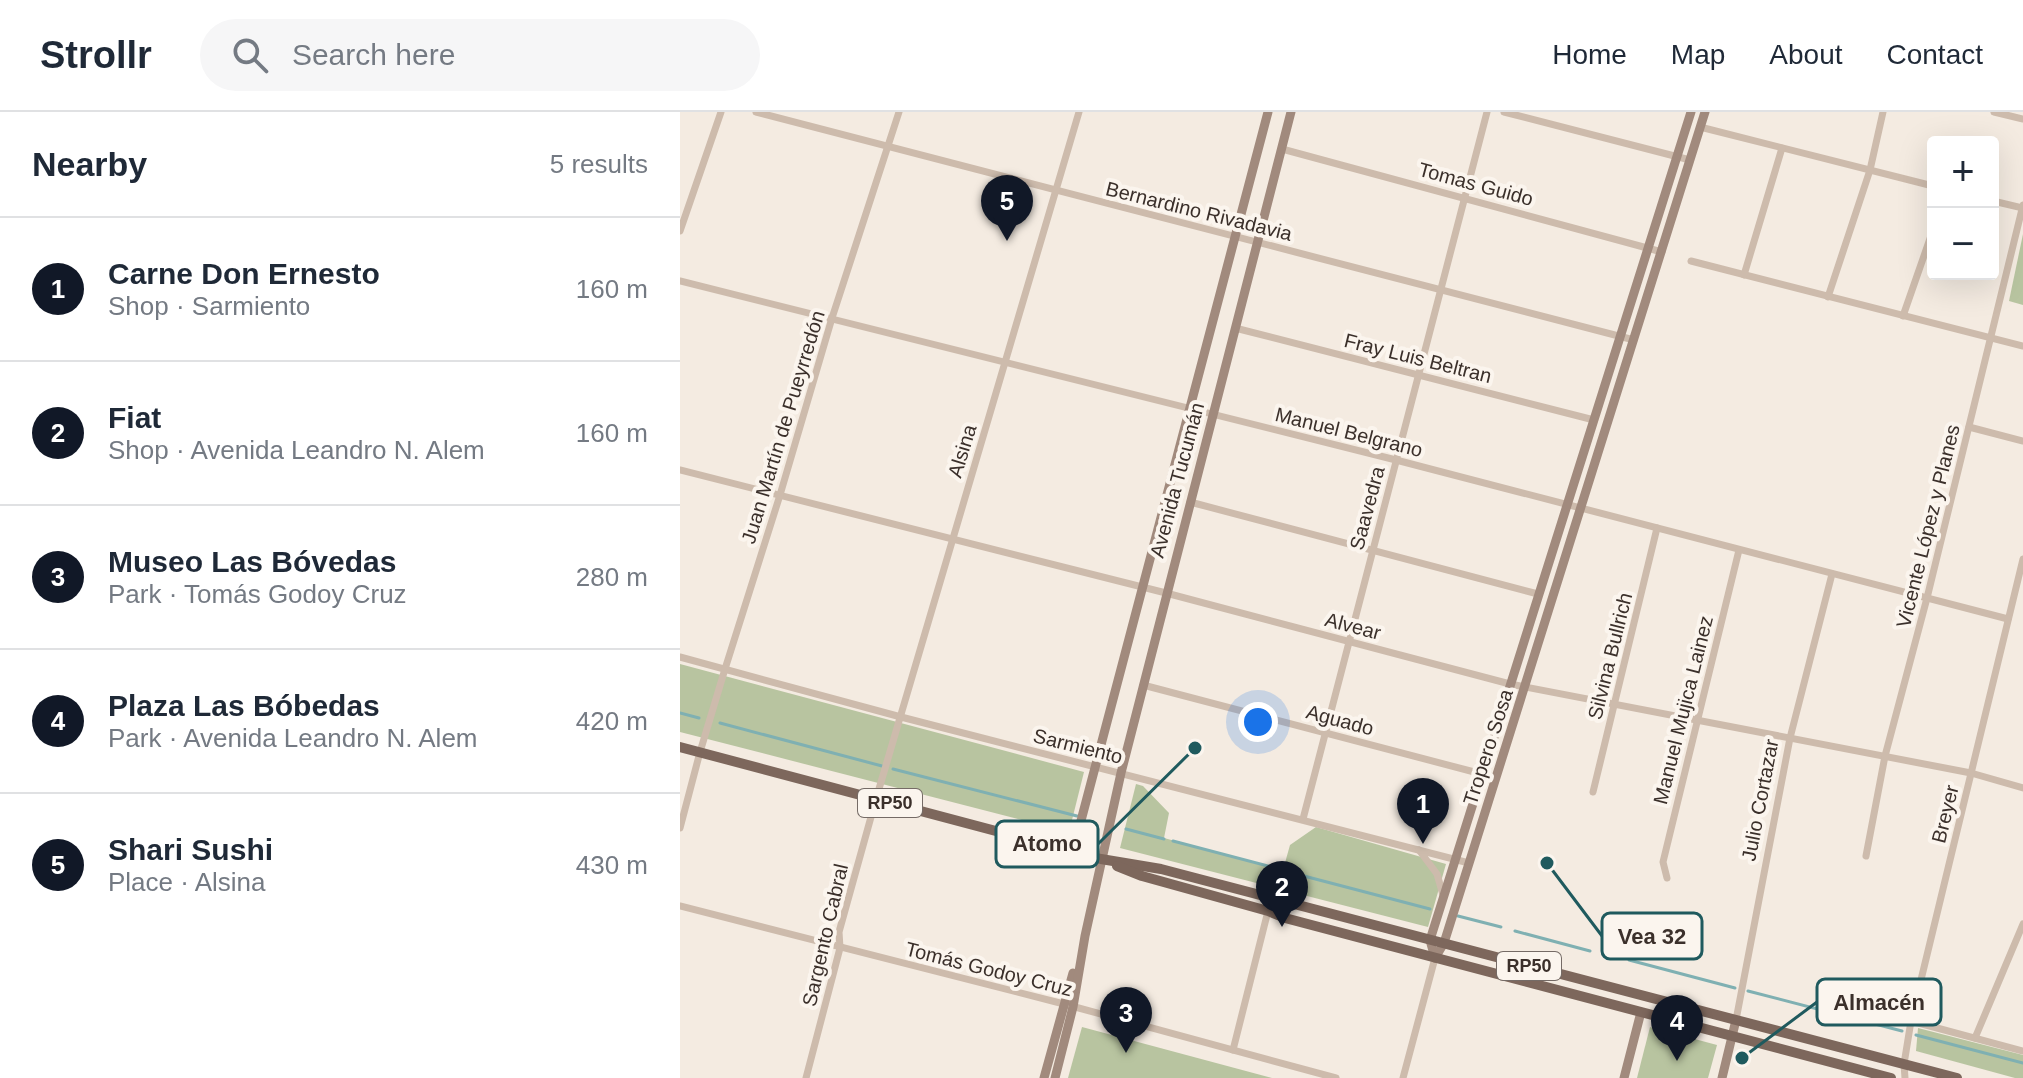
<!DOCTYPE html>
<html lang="en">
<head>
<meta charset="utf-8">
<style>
  body { margin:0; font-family:Arial,sans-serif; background:#f6f6f7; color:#1f2937 }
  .controls { position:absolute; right:24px; top:24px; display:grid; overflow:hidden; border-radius:8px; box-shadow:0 8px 32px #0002 }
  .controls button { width:72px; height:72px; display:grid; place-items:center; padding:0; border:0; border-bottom:2px solid #e0e1e3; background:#fff; color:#1f2937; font:40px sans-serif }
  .you { position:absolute; left:578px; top:610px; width:28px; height:28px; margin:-20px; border:6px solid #fff; border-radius:50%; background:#1a73e8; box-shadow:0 0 0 12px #1a73e833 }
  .badge { display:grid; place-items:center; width:52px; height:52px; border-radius:50%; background:#111827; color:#fff; font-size:26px; font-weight:700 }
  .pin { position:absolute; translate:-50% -66px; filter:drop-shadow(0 2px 4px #0008) }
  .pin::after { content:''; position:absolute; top:42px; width:28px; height:24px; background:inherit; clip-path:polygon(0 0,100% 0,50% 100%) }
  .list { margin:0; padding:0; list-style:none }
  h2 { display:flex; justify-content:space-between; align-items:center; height:104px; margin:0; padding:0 32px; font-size:34px }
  h2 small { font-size:26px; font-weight:400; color:#747a83 }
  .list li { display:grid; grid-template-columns:52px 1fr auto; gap:24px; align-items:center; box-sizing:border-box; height:144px; padding:0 32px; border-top:2px solid #e0e1e3 }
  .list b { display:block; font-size:30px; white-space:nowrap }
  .list p { margin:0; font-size:26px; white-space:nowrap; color:#747a83 }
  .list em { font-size:26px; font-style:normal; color:#747a83 }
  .icon { flex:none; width:44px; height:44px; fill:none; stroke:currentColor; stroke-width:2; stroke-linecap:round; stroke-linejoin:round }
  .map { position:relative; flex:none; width:1343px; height:966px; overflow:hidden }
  header { display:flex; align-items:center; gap:48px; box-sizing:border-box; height:112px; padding:0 40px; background:#fff; border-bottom:2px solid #e0e1e3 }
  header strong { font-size:38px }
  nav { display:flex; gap:44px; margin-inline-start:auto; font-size:28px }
  .search { width:560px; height:72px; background:#f6f6f7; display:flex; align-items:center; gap:20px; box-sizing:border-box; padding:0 28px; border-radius:44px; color:#747a83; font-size:30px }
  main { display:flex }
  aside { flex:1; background:#fff }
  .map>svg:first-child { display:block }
  .green { fill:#b8c4a0 }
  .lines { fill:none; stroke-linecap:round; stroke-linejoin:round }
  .stream { stroke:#7fb0b2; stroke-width:3 }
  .street { stroke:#cdbbac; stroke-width:7 }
  .secondary { stroke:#a18a7d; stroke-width:9 }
  .primary { stroke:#7d675c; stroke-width:10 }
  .labels { text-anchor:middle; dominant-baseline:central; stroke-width:8; stroke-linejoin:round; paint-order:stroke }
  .shield { fill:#fbf5ee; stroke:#756b66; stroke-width:2 }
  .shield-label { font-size:18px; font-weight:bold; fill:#3b302b }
  .street-label { font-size:20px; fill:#3b302b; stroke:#fbf5ee }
  .leader { fill:none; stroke:#1f5a5e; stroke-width:3 }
  .callout-dot { fill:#1f5a5e; stroke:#fbf5ee; stroke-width:3 }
  .callout { fill:#fbf5ee; stroke:#1f5a5e; stroke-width:3 }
  .callout-label { font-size:22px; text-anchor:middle; font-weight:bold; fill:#3b302b }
</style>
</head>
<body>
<header>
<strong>Strollr</strong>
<div class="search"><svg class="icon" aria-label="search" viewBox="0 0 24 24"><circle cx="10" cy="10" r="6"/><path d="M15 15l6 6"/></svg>Search here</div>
<nav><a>Home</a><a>Map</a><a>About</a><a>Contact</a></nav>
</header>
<main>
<aside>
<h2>Nearby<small>5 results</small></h2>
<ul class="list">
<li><span class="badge">1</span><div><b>Carne Don Ernesto</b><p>Shop · Sarmiento</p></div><em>160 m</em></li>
<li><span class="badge">2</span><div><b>Fiat</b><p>Shop · Avenida Leandro N. Alem</p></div><em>160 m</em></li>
<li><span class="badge">3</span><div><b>Museo Las Bóvedas</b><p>Park · Tomás Godoy Cruz</p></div><em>280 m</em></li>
<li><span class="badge">4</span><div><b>Plaza Las Bóbedas</b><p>Park · Avenida Leandro N. Alem</p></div><em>420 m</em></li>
<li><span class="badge">5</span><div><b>Shari Sushi</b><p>Place · Alsina</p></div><em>430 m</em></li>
</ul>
</aside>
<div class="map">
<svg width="1343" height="966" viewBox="0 0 1343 966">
  <rect width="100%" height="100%" fill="#f4ebe1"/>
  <g class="green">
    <polygon points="1343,122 1343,193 1329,189"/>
    <polygon points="0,552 404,660 389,720 0,620"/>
    <polygon points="456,672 463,674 489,701 484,726 603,758 610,733 636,715 766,752 748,815 440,736"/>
    <polygon points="402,915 592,966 388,966"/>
    <polygon points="970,915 1037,933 1028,966 957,966"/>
    <polygon points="1238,916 1343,943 1343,966 1335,966 1236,939"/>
  </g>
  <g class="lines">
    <g class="stream">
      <polyline points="0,601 19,606"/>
      <polyline points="40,611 202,654"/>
      <polyline points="213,657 397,704"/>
      <polyline points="446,717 484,727"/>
      <polyline points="493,729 592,755"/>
      <polyline points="601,758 750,797"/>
      <polyline points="778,804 821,815"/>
      <polyline points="835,819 910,839"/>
      <polyline points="949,848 1055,876"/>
      <polyline points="1068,879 1222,919"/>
      <polyline points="1236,923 1343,951"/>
    </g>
    <g class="street">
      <polyline points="76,0 954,228"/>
      <polyline points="824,0 1010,48"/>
      <polyline points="1314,0 1343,7"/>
      <polyline points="1020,15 1253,74"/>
      <polyline points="602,37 982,140"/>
      <polyline points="1313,89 1343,96"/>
      <polyline points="0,119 41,0"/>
      <polyline points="1011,149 1343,234"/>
      <polyline points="1064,163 1102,36"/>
      <polyline points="0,169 716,348 1328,507"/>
      <polyline points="1148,185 1190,58 1203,0"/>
      <polyline points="1223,204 1253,118"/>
      <polyline points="555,216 914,308"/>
      <polyline points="1289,315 1343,329"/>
      <polyline points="0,358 486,481 830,572 1291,661 1343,676"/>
      <polyline points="510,390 858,482"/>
      <polyline points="0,545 221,605 789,751"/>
      <polyline points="463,573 802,662"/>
      <polyline points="913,680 977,416"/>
      <polyline points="623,707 807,0"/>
      <polyline points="0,716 20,640 45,557 100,383 152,206 219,0"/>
      <polyline points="739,738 757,762 763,783"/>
      <polyline points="1186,744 1205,644 1247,486 1343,93"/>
      <polyline points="987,766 983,750 1059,438"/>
      <polyline points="0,794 384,892 656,966"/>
      <polyline points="1056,908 1110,626 1152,462"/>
      <polyline points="1231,909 1343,939"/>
      <polyline points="1295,926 1343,812"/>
      <polyline points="553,938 588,799"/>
      <polyline points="126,966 160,836 159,820 196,687 399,0"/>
      <polyline points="723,966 755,846"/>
      <polyline points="1225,966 1224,952 1231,909 1343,447"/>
    </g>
    <g class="secondary">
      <polyline points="393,739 588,0"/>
      <polyline points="755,846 764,831 1025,0"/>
      <polyline points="755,846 750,828 1011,0"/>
      <polyline points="364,966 393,861"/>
      <polyline points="375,966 393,895 405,824 441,661 611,0"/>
      <polyline points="944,966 961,900"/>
      <polyline points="1042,966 1056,908"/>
    </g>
    <g class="primary">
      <polyline points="0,635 421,747 481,757 1277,966"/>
      <polyline points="437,754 462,764 588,799 605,806 1211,966"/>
    </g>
  </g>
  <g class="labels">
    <g class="shield">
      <rect x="178" y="677" width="64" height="28" rx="6"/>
      <rect x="817" y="840" width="64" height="28" rx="6"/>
    </g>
    <g class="shield-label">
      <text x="210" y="691">RP50</text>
      <text x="849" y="854">RP50</text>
    </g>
    <g class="street-label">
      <text transform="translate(796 72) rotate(15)">Tomas Guido</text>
      <text transform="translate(519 99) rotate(14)">Bernardino Rivadavia</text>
      <text transform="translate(738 246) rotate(14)">Fray Luis Beltran</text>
      <text transform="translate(103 315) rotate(-73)">Juan Martín de Pueyrredón</text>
      <text transform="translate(669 320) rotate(14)">Manuel Belgrano</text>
      <text transform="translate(282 339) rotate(-73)">Alsina</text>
      <text transform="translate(497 368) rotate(-75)">Avenida Tucumán</text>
      <text transform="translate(687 396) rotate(-75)">Saavedra</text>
      <text transform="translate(1248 414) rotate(-76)">Vicente López y Planes</text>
      <text transform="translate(673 514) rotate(15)">Alvear</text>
      <text transform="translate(930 544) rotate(-76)">Silvina Bullrich</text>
      <text transform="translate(1003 598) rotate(-76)">Manuel Mujica Lainez</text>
      <text transform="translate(660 608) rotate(15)">Aguado</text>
      <text transform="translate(398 634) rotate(14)">Sarmiento</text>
      <text transform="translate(808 635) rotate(-72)">Tropero Sosa</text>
      <text transform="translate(1080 688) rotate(-79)">Julio Cortazar</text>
      <text transform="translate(1265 702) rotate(-76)">Breyer</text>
      <text transform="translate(145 823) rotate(-77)">Sargento Cabral</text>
      <text transform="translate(309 857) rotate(14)">Tomás Godoy Cruz</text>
    </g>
  </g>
  <path class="leader" d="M515 636L418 732M867 751L922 824M1062 946L1137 890"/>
  <g class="callout-dot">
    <circle cx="515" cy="636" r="8"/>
    <circle cx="867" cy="751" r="8"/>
    <circle cx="1062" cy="946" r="8"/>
  </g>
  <g class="callout">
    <rect x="316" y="709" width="102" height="46" rx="8"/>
    <rect x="922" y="801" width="100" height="46" rx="8"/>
    <rect x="1137" y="867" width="124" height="46" rx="8"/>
  </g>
  <g class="callout-label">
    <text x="367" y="739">Atomo</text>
    <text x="972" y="832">Vea 32</text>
    <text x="1199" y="898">Almacén</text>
  </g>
</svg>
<div class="controls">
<button>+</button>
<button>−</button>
</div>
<div class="you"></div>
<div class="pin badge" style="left:743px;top:732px">1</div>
<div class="pin badge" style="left:602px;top:815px">2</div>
<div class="pin badge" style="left:446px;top:941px">3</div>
<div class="pin badge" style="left:997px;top:949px">4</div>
<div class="pin badge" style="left:327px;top:129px">5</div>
</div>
</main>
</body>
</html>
